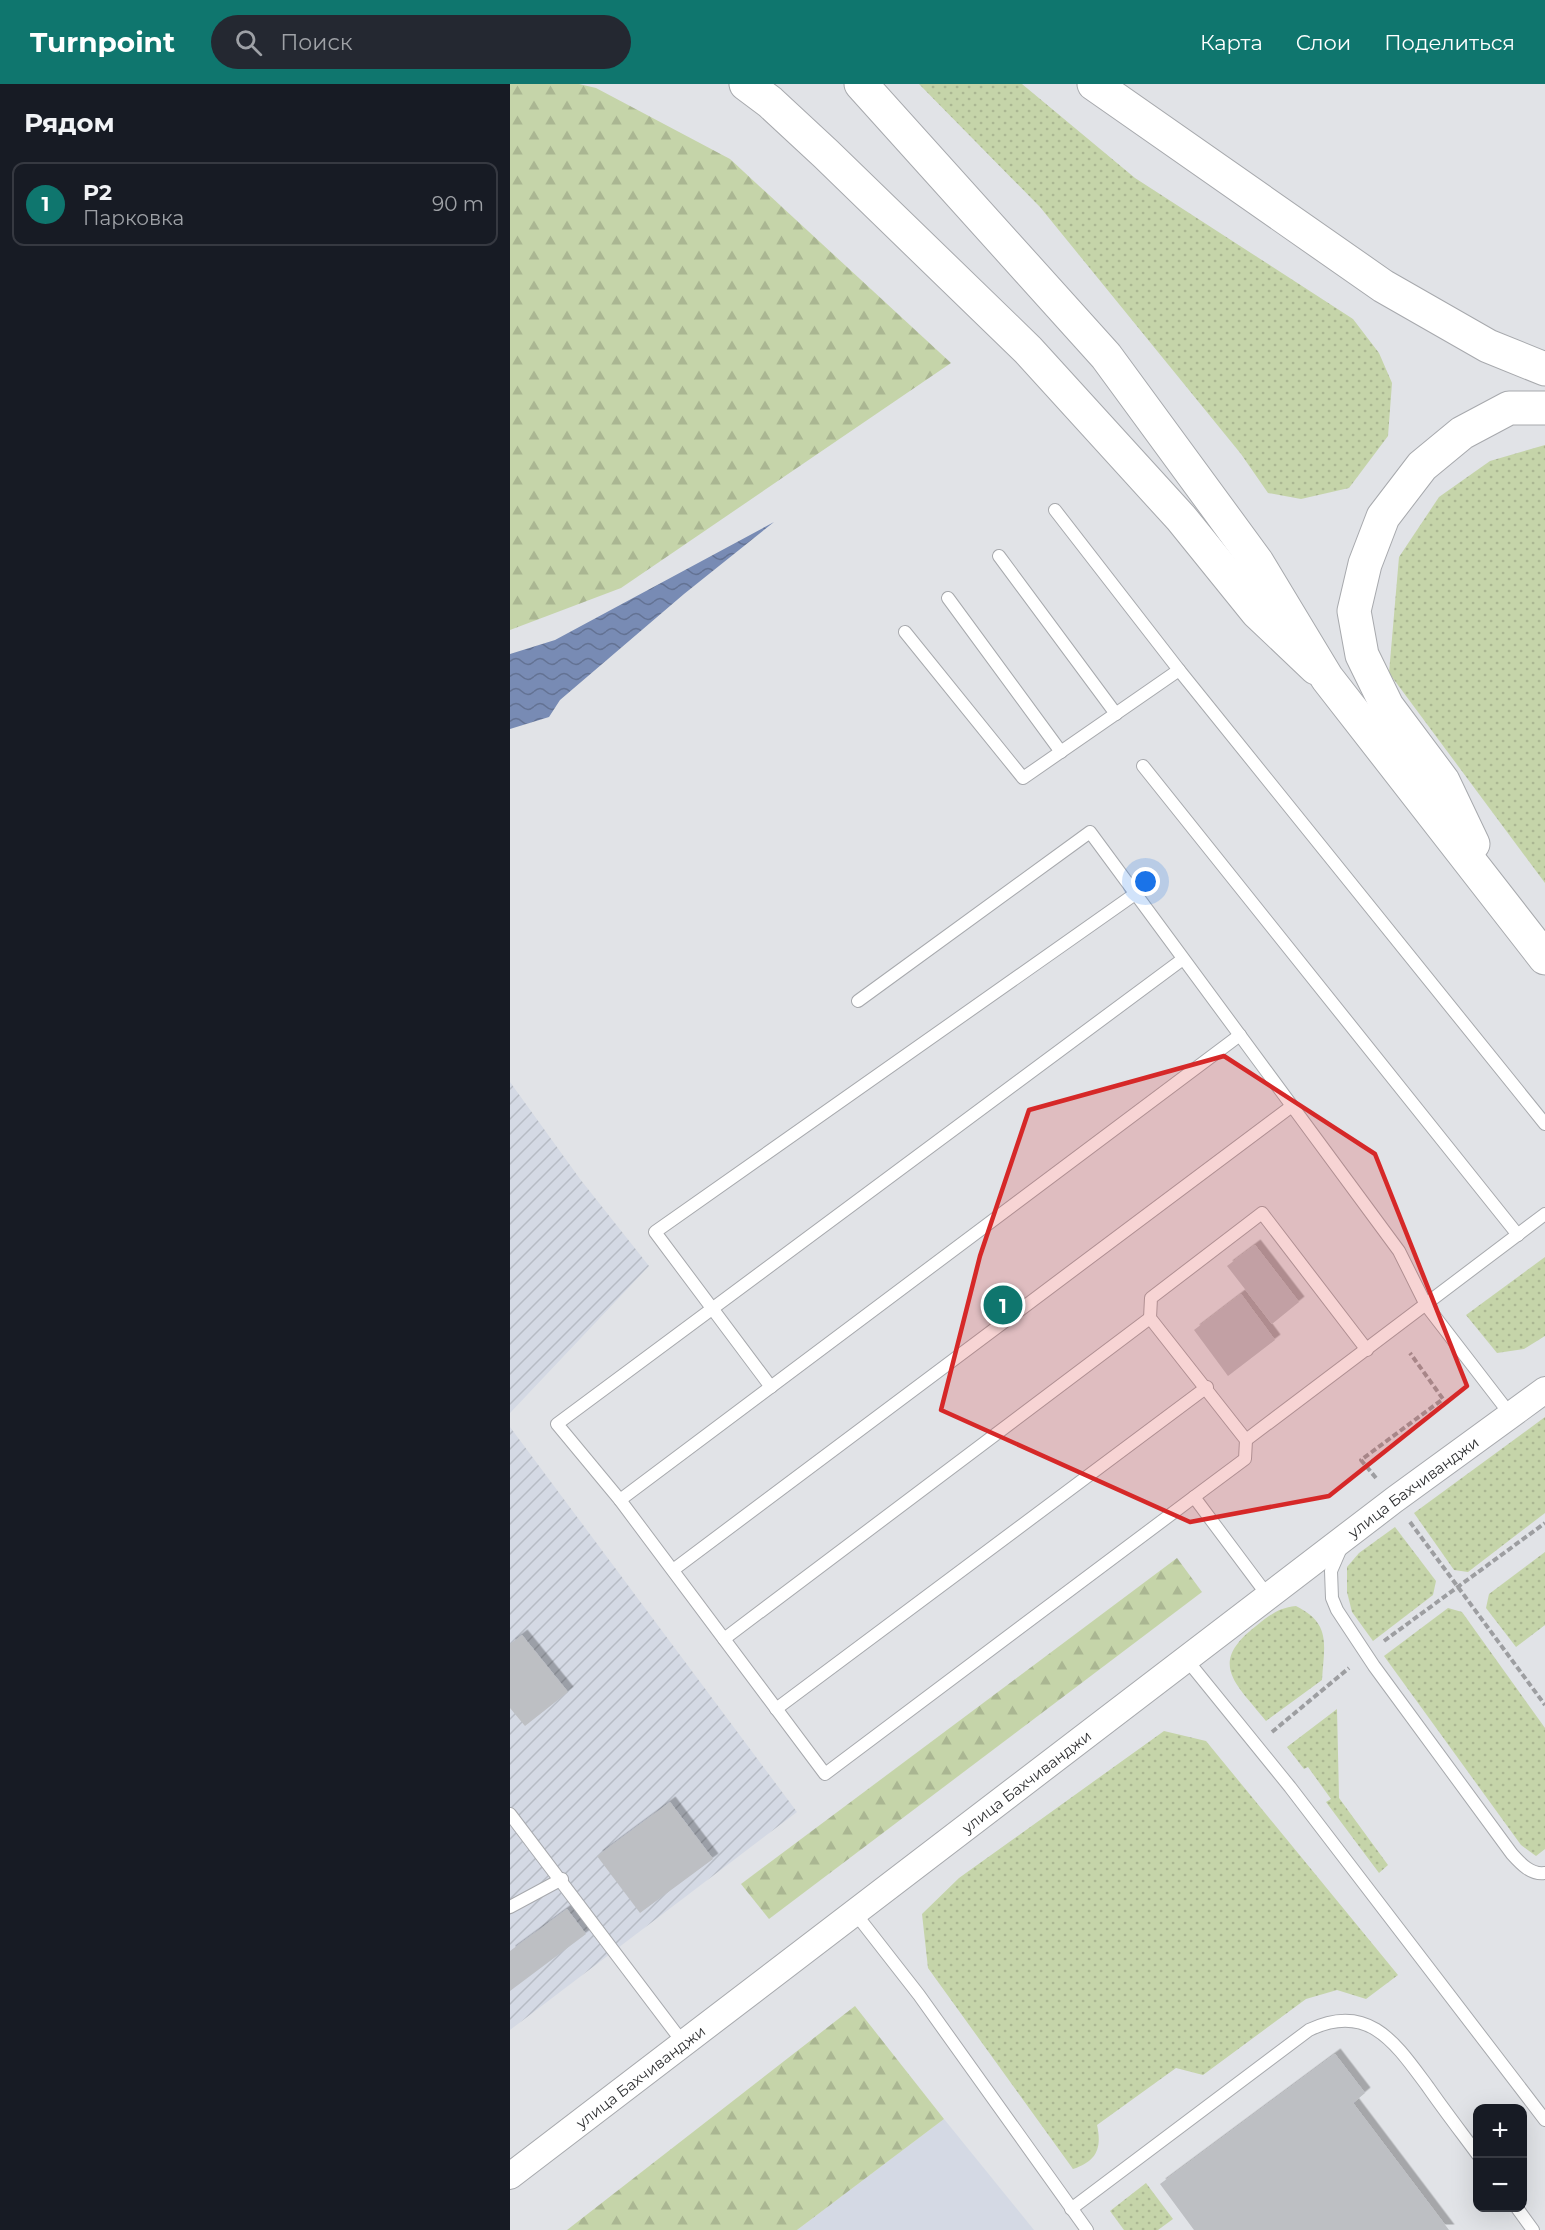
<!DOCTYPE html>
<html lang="ru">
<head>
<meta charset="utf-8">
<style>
  body { margin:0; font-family:Montserrat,sans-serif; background:#242831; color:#f1f3f6 }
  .controls { position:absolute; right:18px; bottom:18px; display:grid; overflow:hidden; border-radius:12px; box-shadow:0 6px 24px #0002 }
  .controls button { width:54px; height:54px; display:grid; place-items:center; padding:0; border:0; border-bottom:2px solid #363941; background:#171b24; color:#f1f3f6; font:30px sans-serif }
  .you { position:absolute; left:636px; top:798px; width:21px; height:21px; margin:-15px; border:4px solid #fff; border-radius:50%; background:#1a73e8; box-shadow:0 0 0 9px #1a73e833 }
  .badge { display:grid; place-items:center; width:39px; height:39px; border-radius:50%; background:#0f766e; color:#fff; font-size:20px; font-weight:700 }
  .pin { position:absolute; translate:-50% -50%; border:3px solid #fff; box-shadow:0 2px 6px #0006 }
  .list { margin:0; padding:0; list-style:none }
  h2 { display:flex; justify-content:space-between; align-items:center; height:78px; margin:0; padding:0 24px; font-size:26px }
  h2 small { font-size:20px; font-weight:400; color:#9ea1a6 }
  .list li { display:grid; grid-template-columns:39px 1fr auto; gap:18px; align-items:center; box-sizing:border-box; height:84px; margin:0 12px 12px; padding:0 12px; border:2px solid #363941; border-radius:12px }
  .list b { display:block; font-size:22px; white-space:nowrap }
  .list p { margin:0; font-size:20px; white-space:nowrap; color:#9ea1a6 }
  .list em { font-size:20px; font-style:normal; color:#9ea1a6 }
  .icon { flex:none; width:33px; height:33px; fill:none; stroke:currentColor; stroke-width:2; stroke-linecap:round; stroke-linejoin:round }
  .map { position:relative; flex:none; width:1035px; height:2146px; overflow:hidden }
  header { display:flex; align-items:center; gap:36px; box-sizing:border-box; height:84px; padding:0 30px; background:#0f766e; color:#fff }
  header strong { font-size:28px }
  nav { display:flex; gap:33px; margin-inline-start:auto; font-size:21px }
  .search { width:420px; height:54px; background:#242831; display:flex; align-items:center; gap:15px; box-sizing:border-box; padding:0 21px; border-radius:33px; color:#9ea1a6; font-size:22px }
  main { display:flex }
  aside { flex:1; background:#171b24 }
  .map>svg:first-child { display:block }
  .built { fill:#d4d9e4 }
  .industrial { fill:url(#industrial-furrows) }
  .grass { fill:url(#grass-dots) }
  .forest { fill:url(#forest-firs) }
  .water { fill:url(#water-waves) }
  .building { fill:#bdbfc3; filter:url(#shadow) }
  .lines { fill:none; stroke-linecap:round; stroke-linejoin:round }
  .service-casing { stroke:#a7a9ad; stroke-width:14 }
  .minor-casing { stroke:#a7a9ad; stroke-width:28 }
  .secondary-casing { stroke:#a7a9ad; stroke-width:35 }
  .trunk-casing { stroke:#a7a9ad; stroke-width:35 }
  .path { stroke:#9d9ea1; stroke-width:4; stroke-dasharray:6 3; stroke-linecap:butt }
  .service { stroke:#fff; stroke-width:12 }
  .minor { stroke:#fff; stroke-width:26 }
  .secondary { stroke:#fff; stroke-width:33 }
  .trunk { stroke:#fff; stroke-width:33 }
  .marked { fill:#d62828; fill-opacity:0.2; stroke:#d62828; stroke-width:4.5; stroke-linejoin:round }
  .labels { text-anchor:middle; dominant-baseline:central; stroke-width:4.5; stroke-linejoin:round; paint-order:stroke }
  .street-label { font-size:15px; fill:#2e2f31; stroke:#eef0f4 }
</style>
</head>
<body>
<header>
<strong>Turnpoint</strong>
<div class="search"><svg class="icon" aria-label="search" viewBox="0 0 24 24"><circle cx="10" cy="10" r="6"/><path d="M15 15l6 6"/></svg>Поиск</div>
<nav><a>Карта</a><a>Слои</a><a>Поделиться</a></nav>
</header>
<main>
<aside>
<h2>Рядом<small></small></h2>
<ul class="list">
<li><span class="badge">1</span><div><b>P2</b><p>Парковка</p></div><em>90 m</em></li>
</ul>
</aside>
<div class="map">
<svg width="1035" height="2146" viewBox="0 0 1035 2146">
  <defs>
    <pattern id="industrial-furrows" width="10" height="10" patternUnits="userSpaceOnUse" patternTransform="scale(1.5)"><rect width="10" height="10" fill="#d4d9e4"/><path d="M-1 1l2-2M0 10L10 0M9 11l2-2" fill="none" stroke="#b6bbc4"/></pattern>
    <pattern id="grass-dots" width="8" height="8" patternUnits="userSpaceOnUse" patternTransform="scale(1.5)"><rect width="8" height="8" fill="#c5d4a9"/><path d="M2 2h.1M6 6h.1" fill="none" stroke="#aab692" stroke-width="1.8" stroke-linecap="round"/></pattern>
    <pattern id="forest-firs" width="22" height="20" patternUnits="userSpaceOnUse" patternTransform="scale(1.5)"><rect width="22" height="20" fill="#c5d4a9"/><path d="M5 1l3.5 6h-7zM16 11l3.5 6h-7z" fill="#aab692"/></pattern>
    <pattern id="water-waves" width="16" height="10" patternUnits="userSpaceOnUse" patternTransform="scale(1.5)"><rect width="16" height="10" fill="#788bb4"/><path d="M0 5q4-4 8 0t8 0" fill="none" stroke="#637293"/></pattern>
    <filter id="shadow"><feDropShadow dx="5.5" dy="-5.5" stdDeviation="0" flood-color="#0004"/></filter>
  </defs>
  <rect width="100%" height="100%" fill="#e1e3e7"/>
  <polygon class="built" points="434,2035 524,2146 287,2146"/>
  <g class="industrial">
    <polygon points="0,998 70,1095 139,1182 0,1329"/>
    <polygon points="0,1343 287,1728 0,1946"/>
  </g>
  <g class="grass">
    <polygon points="409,0 512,0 625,94 843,235 869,269 882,299 878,352 839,404 791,415 758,409 731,370 530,123"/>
    <polygon points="1035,361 1035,799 879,589 889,473 929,413 980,377"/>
    <polygon points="1035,1173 1035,1252 1014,1265 987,1269 956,1231"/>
    <polygon points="1035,1333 1035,1429 958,1488 944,1486 904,1429"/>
    <polygon points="885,1443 926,1497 923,1511 863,1557 842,1528 837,1508 837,1483 849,1469"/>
    <polygon points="1035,1468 1035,1541 1006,1563 976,1524 979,1510"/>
    <path d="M786 1522C822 1540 814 1561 812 1596L756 1637C726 1599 697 1580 746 1542 760 1531 768 1524 786 1522Z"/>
    <polygon points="938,1524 952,1528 1035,1644 1035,1765 1026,1772 1011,1761 874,1572"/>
    <polygon points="827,1625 829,1714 878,1781 869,1789 816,1718 821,1715 798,1683 794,1685 777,1663"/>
    <path d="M654 1647 696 1657 888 1891 856 1915 827 1906 796 1915 693 1991 666 1984 587 2041C592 2064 587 2077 563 2085L418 1884 412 1830 449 1794Z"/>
    <polygon points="636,2099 663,2135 648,2146 614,2146 600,2127"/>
  </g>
  <g class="forest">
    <polygon points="0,0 69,0 86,4 220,75 441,279 111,504 0,546"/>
    <polygon points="667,1474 692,1508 259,1835 231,1800"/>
    <polygon points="345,1922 434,2035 287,2146 57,2146"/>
  </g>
  <polygon class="water" points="264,438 174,510 50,616 39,633 0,645 0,570 45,556"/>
  <g class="building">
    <polygon points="745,1161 789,1218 762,1240 717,1182"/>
    <polygon points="731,1210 765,1256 718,1292 684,1246"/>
    <polygon points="12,1551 58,1608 15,1642 0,1624 0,1560"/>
    <polygon points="160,1718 203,1775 130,1829 87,1772"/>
    <polygon points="57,1825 76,1850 0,1907 0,1867"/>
    <polygon points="825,1970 855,2009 843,2019 939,2146 684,2146 650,2100"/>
  </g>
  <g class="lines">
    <defs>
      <g id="service">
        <polyline points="545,426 669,586"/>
        <polyline points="489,472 606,630"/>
        <polyline points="438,514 551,668"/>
        <polyline points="395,548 513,694 669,586 1035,1040"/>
        <polyline points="633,682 1008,1151"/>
        <polyline points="673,875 47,1340 110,1416 315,1690 684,1413"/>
        <polyline points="348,917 580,748 889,1167 916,1221 1000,1330"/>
        <polyline points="261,1303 145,1148 625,810"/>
        <polyline points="736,1356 1035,1130"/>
        <polyline points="110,1416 730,951"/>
        <path d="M831 1464 821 1487 822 1514 827 1526 864 1582 1002 1770C1011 1780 1021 1791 1035 1789"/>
        <polyline points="163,1486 782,1022"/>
        <polyline points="758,1512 684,1413 735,1375 736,1356 640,1234 641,1214 752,1129 857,1266"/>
        <polyline points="214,1555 640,1234"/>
        <polyline points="677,1576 780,1703 1035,2036"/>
        <polyline points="266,1625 697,1303"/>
        <polyline points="0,1730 174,1960"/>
        <polyline points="0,1823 52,1795"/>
        <polyline points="345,1829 409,1911 577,2146"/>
        <polyline points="1007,2124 1023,2146"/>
        <path d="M561 2125 799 1946C859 1917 886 1960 918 2003 934 2026 951 2048 968 2071"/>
      </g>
      <g id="minor">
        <path id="s1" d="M0 2092 884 1416 1035 1306"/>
      </g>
      <polyline id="secondary" points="236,0 260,18 316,70 518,266 671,434 747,528 806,584"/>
      <g id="trunk">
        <polyline points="351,0 596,272 747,478 817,594 1035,874"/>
        <polyline points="584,0 873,202 978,262 1035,285"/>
        <polyline points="963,760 933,697 877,622 852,571 844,527 855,480 873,433 912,382 952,349 999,324 1035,324"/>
      </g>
    </defs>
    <use href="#service" class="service-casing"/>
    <use href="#minor" class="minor-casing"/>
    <use href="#secondary" class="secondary-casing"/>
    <use href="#trunk" class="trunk-casing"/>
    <g class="path">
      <polyline points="866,1394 851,1376 933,1315 900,1269"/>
      <polyline points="900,1438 1035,1621"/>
      <polyline points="874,1557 1035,1439"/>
      <polyline points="762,1648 839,1584"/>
    </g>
    <use href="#service" class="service"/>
    <use href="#minor" class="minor"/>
    <use href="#secondary" class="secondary"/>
    <use href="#trunk" class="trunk"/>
  </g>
  <path class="marked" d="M714 972 865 1070 957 1302 819 1412 680 1438 431 1326 470 1172 519 1026Z"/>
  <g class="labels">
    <g class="street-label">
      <text stroke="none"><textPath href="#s1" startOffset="1136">улица Бахчиванджи</textPath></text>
      <text stroke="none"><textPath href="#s1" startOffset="650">улица Бахчиванджи</textPath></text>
      <text stroke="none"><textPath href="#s1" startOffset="164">улица Бахчиванджи</textPath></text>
    </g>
  </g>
</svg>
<div class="controls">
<button>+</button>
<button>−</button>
</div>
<div class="you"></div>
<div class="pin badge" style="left:493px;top:1221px">1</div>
</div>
</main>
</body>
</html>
